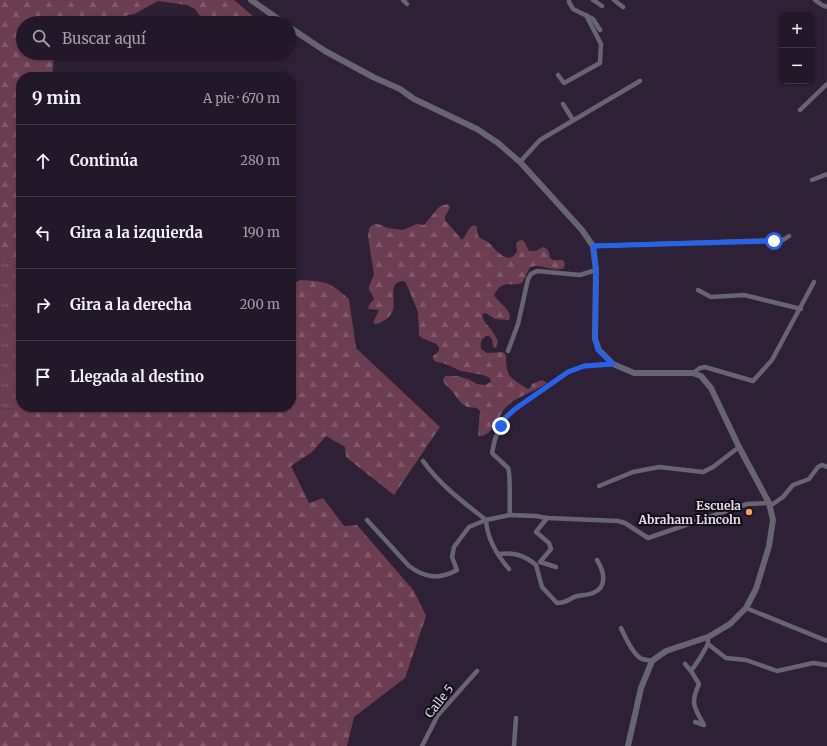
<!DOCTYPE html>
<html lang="es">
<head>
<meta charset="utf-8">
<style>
  body { margin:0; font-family:Merriweather,serif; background:#2a2131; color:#f1f3f6 }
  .controls { position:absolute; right:12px; top:12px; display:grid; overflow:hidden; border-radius:8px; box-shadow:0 1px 3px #0004 }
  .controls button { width:36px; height:36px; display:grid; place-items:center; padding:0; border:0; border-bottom:1px solid #3f3746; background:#221829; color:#f1f3f6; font:20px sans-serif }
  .stop { position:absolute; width:12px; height:12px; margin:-9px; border:3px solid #2563eb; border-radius:50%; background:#fff }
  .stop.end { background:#2563eb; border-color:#fff; box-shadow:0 1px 4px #0008 }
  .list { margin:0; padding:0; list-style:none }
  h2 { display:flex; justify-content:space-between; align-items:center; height:52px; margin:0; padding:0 16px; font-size:17px }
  h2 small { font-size:13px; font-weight:400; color:#a2a0a8 }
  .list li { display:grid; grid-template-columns:26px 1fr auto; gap:12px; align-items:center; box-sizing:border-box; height:72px; padding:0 16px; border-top:1px solid #3f3746 }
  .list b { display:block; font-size:15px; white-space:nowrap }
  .list em { font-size:13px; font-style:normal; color:#a2a0a8 }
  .icon { flex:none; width:22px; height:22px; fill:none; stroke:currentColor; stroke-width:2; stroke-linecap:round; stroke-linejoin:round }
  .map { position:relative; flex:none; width:827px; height:746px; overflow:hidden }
  .search { position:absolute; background:#221829; box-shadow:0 1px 3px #0004; left:16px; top:16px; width:280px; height:44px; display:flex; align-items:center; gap:10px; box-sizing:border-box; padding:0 14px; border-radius:22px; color:#a2a0a8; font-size:15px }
  .panel { position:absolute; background:#221829; box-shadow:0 1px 3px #0004; left:16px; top:72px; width:280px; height:340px; border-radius:16px }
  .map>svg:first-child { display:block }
  .grass { fill:url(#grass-tufts) }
  .forest { fill:url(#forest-firs) }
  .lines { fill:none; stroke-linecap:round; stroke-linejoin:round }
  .minor { stroke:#676572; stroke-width:4.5 }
  .tertiary { stroke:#676572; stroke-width:6 }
  .route { stroke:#2563eb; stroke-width:5 }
  .poi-dot { fill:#fc9d53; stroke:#130d17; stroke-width:1.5 }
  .labels { text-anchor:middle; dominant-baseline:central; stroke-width:4; stroke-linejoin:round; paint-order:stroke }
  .poi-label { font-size:12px; font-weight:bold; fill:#e6ddec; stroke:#130d17; text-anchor:end }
  .street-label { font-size:12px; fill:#e6ddec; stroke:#130d17 }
</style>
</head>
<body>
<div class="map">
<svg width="827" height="746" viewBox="0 0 827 746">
  <defs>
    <pattern id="grass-tufts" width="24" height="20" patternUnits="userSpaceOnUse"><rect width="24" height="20" fill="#6c3e51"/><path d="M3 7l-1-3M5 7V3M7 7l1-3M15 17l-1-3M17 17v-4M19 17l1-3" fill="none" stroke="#81596a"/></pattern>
    <pattern id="forest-firs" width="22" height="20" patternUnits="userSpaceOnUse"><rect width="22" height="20" fill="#6c3e51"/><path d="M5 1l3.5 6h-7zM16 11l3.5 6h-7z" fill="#81596a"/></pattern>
  </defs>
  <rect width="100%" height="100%" fill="#2e2037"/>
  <polygon class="grass" points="0,261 21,267 21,407 35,407 0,409"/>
  <g class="forest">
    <polygon points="0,0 234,0 254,17 256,23 212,23 202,19 195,9 187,5 158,1 134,14 111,19 99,16 92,23 23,23 23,53 54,53 52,77 21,77 21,267 0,261"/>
    <path d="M448 204 450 207 445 217V220L462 240C467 235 467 228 474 225L477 227C477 231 477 234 479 237 482 240 487 240 490 244 496 250 499 255 508 258L512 257 517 252 516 244 518 241 521 240 524 241 529 251H536L543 247C549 249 549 252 550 258L553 260H563L565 264 564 268C553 273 542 263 530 267L522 283C511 287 502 279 494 295L496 298C501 304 513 312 509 320L495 319 486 313 482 314 484 321 493 332 498 341 496 348 493 347 492 339 489 336H486C481 339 480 344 481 349L487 353 503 352 506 355C506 378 510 377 528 389L531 387 532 384 542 380 547 383C534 392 517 396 506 407 498 416 493 437 479 436L478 433 480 411 477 408 467 407 461 403 452 391 444 383 443 380 445 376H457L468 379 477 384 485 385 491 382 490 378 483 375 461 371 443 363 436 362 433 359V356L439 351V347L436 344 422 338 419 335 418 312 406 283 404 281C387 281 396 301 393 310 390 318 383 322 376 324L373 323 379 310 368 309 369 305 374 299 373 296 369 290V286L374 275 368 236 369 229 371 226 375 224H378L388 228 403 230 417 224 424 225 440 206Z"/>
    <path d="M300 280C326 281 330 282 349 299L356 348 440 427 394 495 346 457 345 447 326 436 312 452 291 466 309 503 323 498 344 526 357 525 414 591 426 616 405 678 354 717 347 746H0V409L36 407H291V285Z"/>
  </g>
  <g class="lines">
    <g class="minor">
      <polyline points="403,0 407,4"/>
      <polyline points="569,0 569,2 573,9 593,19 600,30"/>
      <polyline points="593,0 602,6"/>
      <polyline points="614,0 623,7"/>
      <polyline points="815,0 822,5 827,7"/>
      <polyline points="558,75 564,83 600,63 601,44 586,15"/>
      <polyline points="563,104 573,120"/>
      <polyline points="800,110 827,84"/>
      <polyline points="520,162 540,140 640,81"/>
      <polyline points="812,180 827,174"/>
      <polyline points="593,246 783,240 789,236"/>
      <polyline points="698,290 711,297 744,295 801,309"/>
      <polyline points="508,351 518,324 528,279 531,274 537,271 580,275 596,270"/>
      <polyline points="693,373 700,368 705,367 753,381 772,360 814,282"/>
      <path d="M423 461C440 485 463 502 486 520 487 539 497 555 509 569"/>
      <polyline points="599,486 633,472 659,467 703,472 713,467 739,447"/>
      <polyline points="770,506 783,497 793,485 809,479 818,467 822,465 827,467"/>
      <path d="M510 515C509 507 511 473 508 468 503 463 497 458 492 453L495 439 504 419 515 409 568 372 584 366 613 364"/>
      <polyline points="547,518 536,532 549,543 551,549 540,562 556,567"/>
      <path d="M367 520 409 566C425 578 439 580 457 570L452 557 454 547 469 527 486 520 510 515 536 516 547 518 618 521 625 523 648 538 747 504 769 503"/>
      <path d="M498 554C514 552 524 555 536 565L542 587 557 603C568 603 568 599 577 596 583 595 588 595 593 593 608 587 604 571 597 560"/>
      <polyline points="746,608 827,641"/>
      <path d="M621 628C625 637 633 655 642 659 646 660 649 660 652 661"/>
      <polyline points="708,637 708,644 726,658 746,660 777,671 813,663 827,665"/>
      <polyline points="685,664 691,671"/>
      <path d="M695 722 704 725C694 707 690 704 699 684L691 671 700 658 708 644"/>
      <polyline points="422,746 438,715 477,671"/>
      <polyline points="514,746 516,718"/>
    </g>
    <g class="tertiary">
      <polyline points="251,0 284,23"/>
      <polyline points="289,27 325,51 373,77 400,89 414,99 477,129 498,143 520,162 582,230 593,246 596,270 595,339 599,350 613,364 634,373 693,373 701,376 711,388 739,447 769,503 773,520 769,546 756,589 746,608 730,624 708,637 666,651 652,661 641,688 628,746"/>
    </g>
  </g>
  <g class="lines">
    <polyline class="route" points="501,426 504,419 515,409 568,372 584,366 613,364 598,350 595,339 596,270 593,246 774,241"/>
  </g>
  <circle class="poi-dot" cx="749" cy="512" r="4"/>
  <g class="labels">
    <g class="poi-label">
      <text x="741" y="505">Escuela<tspan x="741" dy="14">Abraham Lincoln</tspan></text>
    </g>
    <g class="street-label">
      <text transform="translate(439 701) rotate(-52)">Calle 5</text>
    </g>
  </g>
</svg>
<div class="controls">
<button>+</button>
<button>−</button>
</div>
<div class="stop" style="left:774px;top:241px"></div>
<div class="stop end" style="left:501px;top:426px"></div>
<div class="search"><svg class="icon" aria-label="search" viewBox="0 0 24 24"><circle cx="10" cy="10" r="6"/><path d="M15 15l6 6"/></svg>Buscar aquí</div>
<section class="panel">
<h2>9 min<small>A pie · 670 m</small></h2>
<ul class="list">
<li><svg class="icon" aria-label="ahead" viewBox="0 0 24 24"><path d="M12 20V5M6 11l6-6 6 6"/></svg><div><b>Continúa</b></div><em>280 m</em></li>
<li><svg class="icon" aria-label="left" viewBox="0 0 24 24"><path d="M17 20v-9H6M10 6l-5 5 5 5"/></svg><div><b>Gira a la izquierda</b></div><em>190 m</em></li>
<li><svg class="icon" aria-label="right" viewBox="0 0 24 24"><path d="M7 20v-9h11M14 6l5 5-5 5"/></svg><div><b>Gira a la derecha</b></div><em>200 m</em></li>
<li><svg class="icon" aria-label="arrive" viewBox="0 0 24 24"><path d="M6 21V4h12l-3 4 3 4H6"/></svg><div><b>Llegada al destino</b></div></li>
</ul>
</section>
</div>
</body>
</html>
